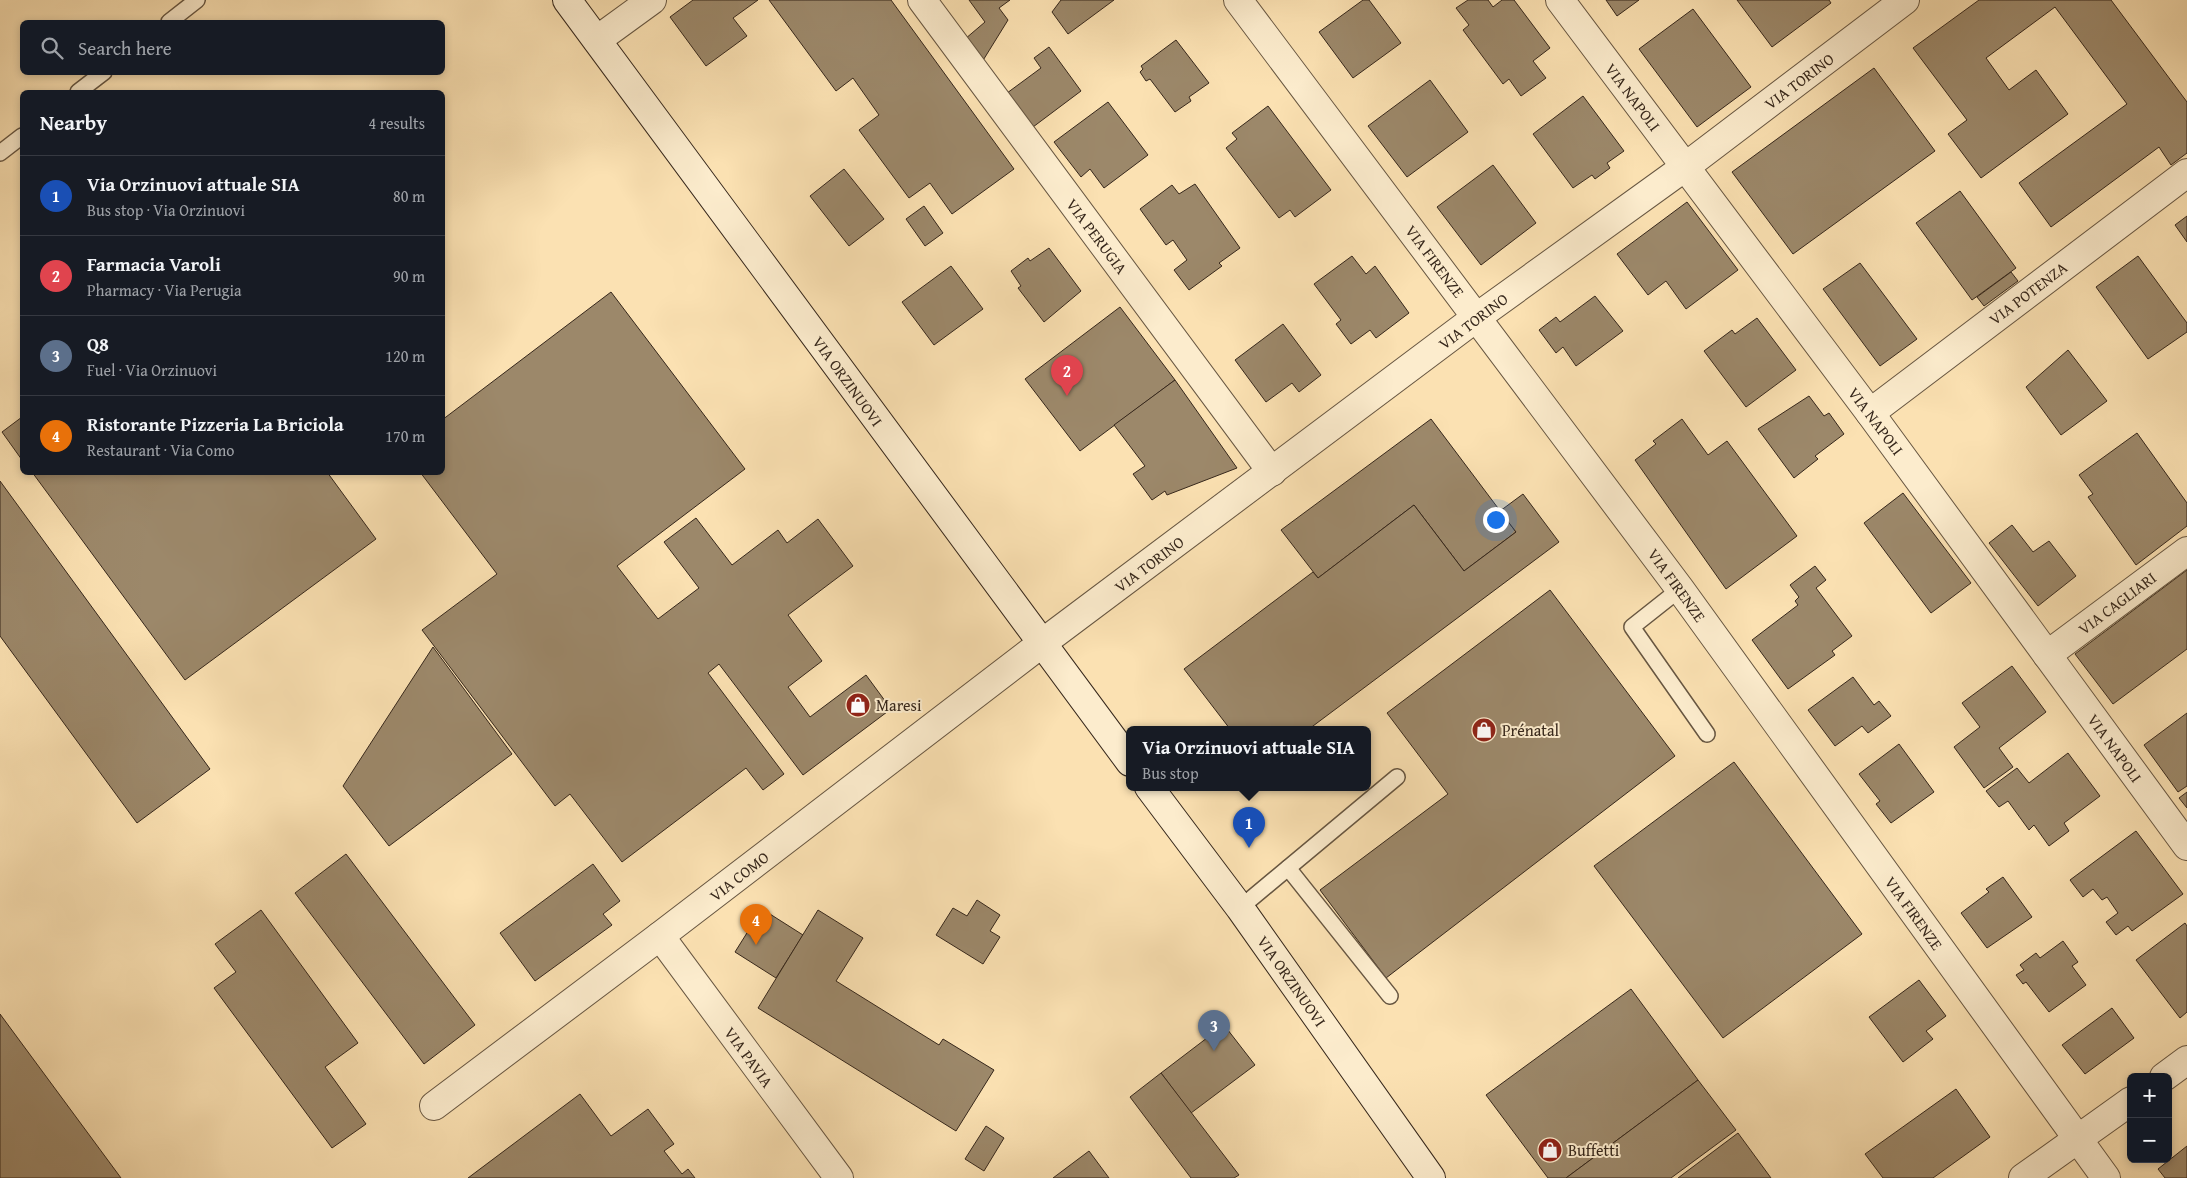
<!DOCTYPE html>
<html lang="en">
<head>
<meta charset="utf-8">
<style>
  body { margin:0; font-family:"Gentium Book Plus",serif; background:#242831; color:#f1f3f6 }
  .controls { position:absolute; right:15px; bottom:15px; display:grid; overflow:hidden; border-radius:8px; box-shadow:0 2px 8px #0003 }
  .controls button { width:45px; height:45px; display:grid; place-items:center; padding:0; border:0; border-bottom:1px solid #363941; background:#171b24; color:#f1f3f6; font:25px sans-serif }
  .you { position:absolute; left:1495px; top:519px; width:18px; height:18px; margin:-12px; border:4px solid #fff; border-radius:50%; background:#1a73e8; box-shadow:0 0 0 8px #1a73e833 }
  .badge { display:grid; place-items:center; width:32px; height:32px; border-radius:50%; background:#db2777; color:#fff; font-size:16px; font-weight:700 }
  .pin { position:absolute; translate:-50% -41px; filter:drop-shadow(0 1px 2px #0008) }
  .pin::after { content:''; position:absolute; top:26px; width:18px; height:15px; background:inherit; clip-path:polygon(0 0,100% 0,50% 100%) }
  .popup { position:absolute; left:1126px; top:726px; width:245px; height:65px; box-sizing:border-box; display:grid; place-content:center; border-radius:8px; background:#171b24; filter:drop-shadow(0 1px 4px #0005); font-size:16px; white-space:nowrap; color:#9ea1a6 }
  .popup b { font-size:19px; color:#f1f3f6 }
  .popup::after { content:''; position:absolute; left:50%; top:100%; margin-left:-10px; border:10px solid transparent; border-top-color:#171b24 }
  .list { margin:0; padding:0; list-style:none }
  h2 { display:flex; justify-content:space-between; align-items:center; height:65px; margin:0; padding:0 20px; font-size:21px }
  h2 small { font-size:16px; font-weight:400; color:#9ea1a6 }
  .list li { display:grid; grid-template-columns:32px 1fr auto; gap:15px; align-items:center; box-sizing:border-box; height:80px; padding:0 20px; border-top:1px solid #363941 }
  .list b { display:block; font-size:19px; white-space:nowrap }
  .list p { margin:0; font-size:16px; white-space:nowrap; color:#9ea1a6 }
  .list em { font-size:16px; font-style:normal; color:#9ea1a6 }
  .icon { flex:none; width:28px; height:28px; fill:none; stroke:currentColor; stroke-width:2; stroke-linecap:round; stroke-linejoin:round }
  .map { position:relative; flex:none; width:2187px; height:1178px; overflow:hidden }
  .search { position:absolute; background:#171b24; box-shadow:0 2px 8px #0003; left:20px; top:20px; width:425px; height:55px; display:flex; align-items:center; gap:12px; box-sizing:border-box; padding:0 18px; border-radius:8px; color:#9ea1a6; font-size:19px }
  .panel { position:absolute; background:#171b24; box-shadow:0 2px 8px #0003; left:20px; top:90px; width:425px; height:385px; border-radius:8px }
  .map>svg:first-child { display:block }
  .building { fill:#9c886a; stroke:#36271b }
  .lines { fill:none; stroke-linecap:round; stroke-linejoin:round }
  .lane-casing { stroke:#675641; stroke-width:18 }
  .street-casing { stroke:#675641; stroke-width:30 }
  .secondary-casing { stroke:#36271b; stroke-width:30 }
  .lane { stroke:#fceccd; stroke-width:15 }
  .street { stroke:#fceccd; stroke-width:28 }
  .secondary { stroke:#fceccd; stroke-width:28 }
  .labels { text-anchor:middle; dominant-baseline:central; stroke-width:4; stroke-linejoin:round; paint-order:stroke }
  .street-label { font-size:16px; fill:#36271b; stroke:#fceccd }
  .poi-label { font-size:16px; fill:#36271b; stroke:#fceccd; text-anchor:start }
</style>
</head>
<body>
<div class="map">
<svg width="2187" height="1178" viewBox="0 0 2187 1178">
  <rect width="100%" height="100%" fill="#fbe1b2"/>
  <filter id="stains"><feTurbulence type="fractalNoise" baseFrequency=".004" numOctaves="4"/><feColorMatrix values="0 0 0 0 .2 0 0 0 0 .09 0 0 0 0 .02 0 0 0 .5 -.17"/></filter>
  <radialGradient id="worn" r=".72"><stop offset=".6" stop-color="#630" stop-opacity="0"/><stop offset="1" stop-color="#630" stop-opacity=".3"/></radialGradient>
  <g class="building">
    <polygon points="693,0 758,0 733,18 747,36 706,66 670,17"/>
    <polygon points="769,0 891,0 1014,169 952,214 930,183 909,198 859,130 879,115 853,78 836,91"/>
    <polygon points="969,0 1010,0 999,8 1008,20 982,62 965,39 985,22"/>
    <polygon points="1061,0 1114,0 1068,34 1052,12"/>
    <polygon points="1363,0 1369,0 1401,43 1353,78 1319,32"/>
    <polygon points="1468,0 1488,0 1493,7 1502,0 1514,0 1550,48 1533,61 1546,78 1521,96 1509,79 1503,84 1463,30 1469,25 1456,8"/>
    <polygon points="1606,0 1639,0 1617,16"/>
    <polygon points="1737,0 1829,0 1831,3 1772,47"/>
    <polygon points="1979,0 2111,0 2187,102 2187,153 2171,165 2159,147 2051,227 2019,183 2127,104 2055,7 1986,58 2009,90 2036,70 2068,114 1981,178 1948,134 1967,120 1913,48"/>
    <polygon points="1693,9 1751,87 1697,127 1639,49"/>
    <polygon points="1176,40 1209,83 1189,97 1191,101 1175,112 1150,79 1146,81 1140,72 1143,69 1141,66"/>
    <polygon points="1049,47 1081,91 1029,130 1003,96 1041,68 1034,58"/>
    <polygon points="1874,68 1935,151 1793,254 1732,172"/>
    <polygon points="1430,80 1468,132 1407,177 1368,126"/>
    <polygon points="1583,96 1624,151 1607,163 1610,168 1595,179 1592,175 1573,188 1533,134"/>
    <polygon points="1108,102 1148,155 1104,188 1090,169 1081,177 1054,142"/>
    <polygon points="1268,106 1331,190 1295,217 1290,210 1279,218 1226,148 1237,139 1232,133"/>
    <polygon points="1493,165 1536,223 1481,265 1437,207"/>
    <polygon points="844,169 884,219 849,246 810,196"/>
    <polygon points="1195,184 1240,248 1219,263 1222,266 1189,290 1174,270 1187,260 1173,240 1166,245 1140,209 1172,185 1179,194"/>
    <polygon points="1960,191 2016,268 1972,300 1916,223"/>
    <polygon points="1687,202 1738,270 1686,309 1666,281 1648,295 1617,254"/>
    <polygon points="924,206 943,233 925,246 906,219"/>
    <polygon points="2187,216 2187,242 2175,225"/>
    <polygon points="1049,248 1081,291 1044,322 1018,288 1021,286 1011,271 1028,258 1030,261"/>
    <polygon points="1352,256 1366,274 1375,266 1409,313 1376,338 1370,330 1351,344 1336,324 1341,320 1314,284"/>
    <polygon points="2138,256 2187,323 2187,332 2148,359 2096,287"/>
    <polygon points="1860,263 1917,339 1880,366 1823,289"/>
    <polygon points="951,266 983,309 934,345 902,302"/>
    <polygon points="2011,272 2018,281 1984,306 1977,297"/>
    <polygon points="611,292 745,469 617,566 658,619 699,588 664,542 696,518 732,565 778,530 787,543 818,519 853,566 788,615 822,661 788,687 810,717 866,675 891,709 803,775 719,664 708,673 784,774 763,790 746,768 622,862 570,794 555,806 422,630 497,574 420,472 442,472 442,420"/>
    <polygon points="1595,296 1623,331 1576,366 1563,347 1556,353 1539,330 1556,317 1560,322"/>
    <polygon points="1120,307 1175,380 1080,451 1025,379"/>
    <polygon points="1757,318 1796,370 1746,407 1704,351 1732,330 1735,334"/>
    <polygon points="1283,324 1321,375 1299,392 1292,383 1266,402 1235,360"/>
    <polygon points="2068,350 2107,401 2061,435 2026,387"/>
    <polygon points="1175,380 1237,468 1167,495 1165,491 1152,500 1133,474 1145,466 1114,425"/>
    <polygon points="1809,396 1824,416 1829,413 1844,434 1815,456 1818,459 1794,478 1758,429"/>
    <polygon points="22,417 22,460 2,432"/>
    <polygon points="1431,419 1516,532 1464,571 1414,505 1318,578 1281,530"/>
    <polygon points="1682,419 1708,455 1727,441 1797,536 1726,589 1635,460 1656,444 1653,441"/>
    <polygon points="2137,433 2187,503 2187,526 2136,565 2088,497 2093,494 2079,475"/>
    <polygon points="32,472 327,472 376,539 185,680"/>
    <polygon points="0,481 210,769 137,823 0,636"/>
    <polygon points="1903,493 1971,583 1931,613 1864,523"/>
    <polygon points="1523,494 1559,542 1309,729 1230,729 1184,669 1313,572 1318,578 1414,505 1464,571 1516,532 1500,511"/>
    <polygon points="2012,525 2033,552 2049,541 2076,576 2038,606 1989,543"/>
    <polygon points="1815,566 1826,580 1816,588 1852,636 1832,651 1835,655 1788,689 1752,640 1798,605 1795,601 1799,597 1790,585"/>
    <polygon points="2187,570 2187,649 2113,704 2075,654"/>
    <polygon points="1550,590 1675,756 1386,978 1320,890 1448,794 1387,713"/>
    <polygon points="433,647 512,754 389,846 343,786"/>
    <polygon points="2012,666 2046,712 1999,748 2013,767 1984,788 1954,747 1980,727 1962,703"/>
    <polygon points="1853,677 1874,705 1879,701 1891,716 1868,733 1862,726 1835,746 1808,710"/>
    <polygon points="2187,713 2187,786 2178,792 2144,745"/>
    <polygon points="1899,744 1934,792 1891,823 1876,804 1880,801 1859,774"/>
    <polygon points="2068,753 2100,796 2064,823 2069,831 2049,846 2034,825 2029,830 2008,801 1999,807 1986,791 2017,768 2029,783"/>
    <polygon points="1734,762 1862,934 1723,1038 1594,866"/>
    <polygon points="2187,792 2187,808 2179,798"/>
    <polygon points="2136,831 2183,894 2132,931 2128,926 2116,935 2106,922 2118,913 2107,897 2102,900 2093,889 2083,897 2070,880"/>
    <polygon points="346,854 475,1025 424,1064 295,893"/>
    <polygon points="593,864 620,901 603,914 612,925 535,981 500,933"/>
    <polygon points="2003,877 2032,917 1987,948 1961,913 1989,892 1986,889"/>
    <polygon points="977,900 1000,915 990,931 1000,937 983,964 936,935 953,908 967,916"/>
    <polygon points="762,909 803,935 776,978 735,952"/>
    <polygon points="261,910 358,1043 325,1067 366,1124 332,1148 214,988 236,972 215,944"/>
    <polygon points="818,910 863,938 836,981 939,1045 943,1039 994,1070 956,1131 758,1008"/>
    <polygon points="2185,923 2187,926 2187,1012 2180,1018 2136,960"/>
    <polygon points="2063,941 2078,962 2072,966 2086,985 2049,1012 2026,982 2023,984 2016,975 2024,970 2020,965 2036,953 2040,958"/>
    <polygon points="1919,980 1946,1016 1926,1031 1933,1039 1903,1062 1869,1017"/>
    <polygon points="1631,989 1698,1080 1566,1178 1548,1178 1486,1095"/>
    <polygon points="2112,1008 2134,1038 2085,1074 2062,1045"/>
    <polygon points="0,1014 121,1178 0,1178"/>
    <polygon points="1224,1025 1255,1065 1191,1113 1161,1073"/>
    <polygon points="1161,1073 1239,1175 1234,1178 1191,1178 1130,1097"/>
    <polygon points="1698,1080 1736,1130 1671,1178 1566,1178"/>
    <polygon points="1956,1089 1990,1137 1933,1178 1883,1178 1865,1154"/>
    <polygon points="580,1094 611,1136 648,1109 674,1144 664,1151 682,1174 688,1169 695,1178 468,1178"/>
    <polygon points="986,1126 1004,1138 984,1171 965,1159"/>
    <polygon points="1738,1133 1771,1178 1678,1178"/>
    <polygon points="2187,1146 2187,1178 2165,1178 2158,1169"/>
    <polygon points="1089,1151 1109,1178 1053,1178"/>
  </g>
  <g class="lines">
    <defs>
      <g id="lane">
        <polyline points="169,22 197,0"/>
        <polyline points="78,92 104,72"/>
        <polyline points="0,153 22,136"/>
        <polyline points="1680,589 1632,627 1707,734"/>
        <polyline points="1288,868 1390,996"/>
        <polyline points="1240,908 1397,777"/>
      </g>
      <g id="street">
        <polyline points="922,0 1272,472"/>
        <polyline points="1238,0 1680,589 2106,1178"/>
        <polyline points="1560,0 1870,413 2187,846"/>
        <polyline points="597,40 652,0"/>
        <polyline points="1870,413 2187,173"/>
        <polyline points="2047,655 2187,551"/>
        <polyline points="660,936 839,1178"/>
        <polyline points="2164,1077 2187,1060"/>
        <polyline points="434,1106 660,936 1041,644 1477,317 1685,167 1905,0"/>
        <polyline points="2023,1178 2131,1101"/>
      </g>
      <g id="secondary">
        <polyline points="567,0 1130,762"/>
        <polyline points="1149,787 1240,908 1431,1178"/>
      </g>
    </defs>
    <use href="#lane" class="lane-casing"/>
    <use href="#street" class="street-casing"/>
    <use href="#secondary" class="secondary-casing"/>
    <use href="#lane" class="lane"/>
    <use href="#street" class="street"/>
    <use href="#secondary" class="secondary"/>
  </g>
  <defs>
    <symbol id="shop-disc" viewBox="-11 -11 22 22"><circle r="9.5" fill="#8f2418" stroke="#fceccd"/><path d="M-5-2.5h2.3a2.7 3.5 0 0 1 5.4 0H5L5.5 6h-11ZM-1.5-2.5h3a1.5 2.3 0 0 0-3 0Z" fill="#fff"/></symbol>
  </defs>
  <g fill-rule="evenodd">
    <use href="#shop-disc" x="844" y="691" width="28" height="28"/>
    <use href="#shop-disc" x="1470" y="716" width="28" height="28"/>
    <use href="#shop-disc" x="1536" y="1136" width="28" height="28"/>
  </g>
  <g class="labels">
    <g class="street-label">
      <text transform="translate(1799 81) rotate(-37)">VIA TORINO</text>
      <text transform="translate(1633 97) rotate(53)">VIA NAPOLI</text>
      <text transform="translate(1097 236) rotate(53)">VIA PERUGIA</text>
      <text transform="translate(1435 261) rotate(53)">VIA FIRENZE</text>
      <text transform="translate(2028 293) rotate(-37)">VIA POTENZA</text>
      <text transform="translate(1473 321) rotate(-37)">VIA TORINO</text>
      <text transform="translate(848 381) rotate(54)">VIA ORZINUOVI</text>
      <text transform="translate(1876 421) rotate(53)">VIA NAPOLI</text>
      <text transform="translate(1149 564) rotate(-37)">VIA TORINO</text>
      <text transform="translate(1677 585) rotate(54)">VIA FIRENZE</text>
      <text transform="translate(2117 603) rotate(-37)">VIA CAGLIARI</text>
      <text transform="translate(2115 748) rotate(54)">VIA NAPOLI</text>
      <text transform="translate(739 876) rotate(-38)">VIA COMO</text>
      <text transform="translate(1914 913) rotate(54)">VIA FIRENZE</text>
      <text transform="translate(1292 981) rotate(55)">VIA ORZINUOVI</text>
      <text transform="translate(749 1057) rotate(54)">VIA PAVIA</text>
    </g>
    <g class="poi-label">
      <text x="876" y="705">Maresi</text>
      <text x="1502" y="730">Prénatal</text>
      <text x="1568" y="1150">Buffetti</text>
    </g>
  </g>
  <rect width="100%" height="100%" filter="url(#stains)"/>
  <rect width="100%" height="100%" fill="url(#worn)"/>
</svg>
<div class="controls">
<button>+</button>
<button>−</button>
</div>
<div class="you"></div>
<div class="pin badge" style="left:1249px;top:848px;background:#1a4fb4">1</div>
<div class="popup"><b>Via Orzinuovi attuale SIA</b>Bus stop</div>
<div class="pin badge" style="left:1067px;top:396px;background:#e0444e">2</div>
<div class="pin badge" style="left:1214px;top:1051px;background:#5c6f8a">3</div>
<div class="pin badge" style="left:756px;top:945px;background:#e8710a">4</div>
<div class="search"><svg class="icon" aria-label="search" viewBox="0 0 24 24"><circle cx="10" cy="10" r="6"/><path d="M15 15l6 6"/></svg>Search here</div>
<section class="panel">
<h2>Nearby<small>4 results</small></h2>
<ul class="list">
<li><span class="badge" style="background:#1a4fb4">1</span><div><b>Via Orzinuovi attuale SIA</b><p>Bus stop · Via Orzinuovi</p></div><em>80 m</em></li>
<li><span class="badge" style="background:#e0444e">2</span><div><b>Farmacia Varoli</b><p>Pharmacy · Via Perugia</p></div><em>90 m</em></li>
<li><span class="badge" style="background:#5c6f8a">3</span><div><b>Q8</b><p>Fuel · Via Orzinuovi</p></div><em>120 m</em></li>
<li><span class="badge" style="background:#e8710a">4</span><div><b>Ristorante Pizzeria La Briciola</b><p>Restaurant · Via Como</p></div><em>170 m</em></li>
</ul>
</section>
</div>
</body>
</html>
